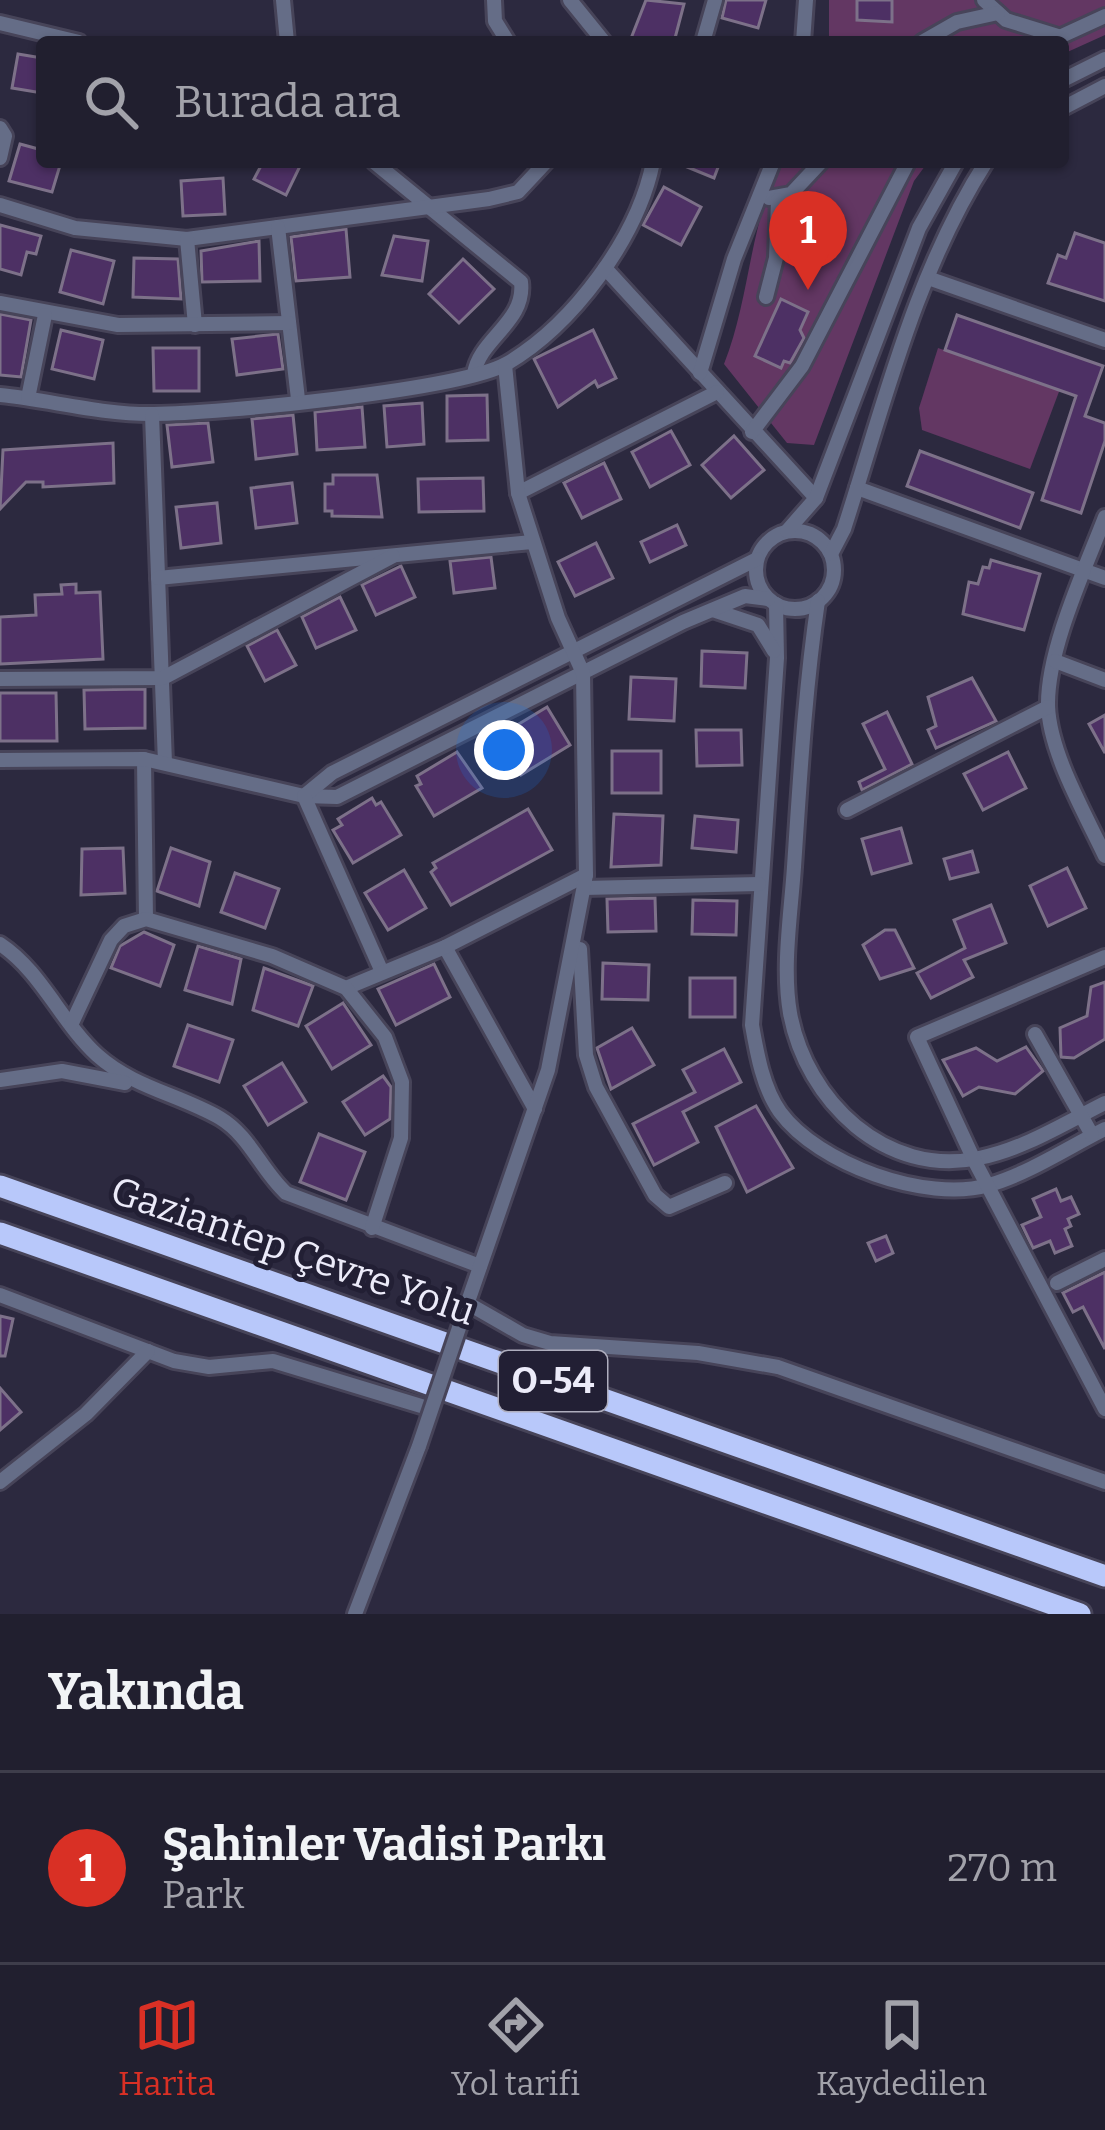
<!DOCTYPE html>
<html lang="tr">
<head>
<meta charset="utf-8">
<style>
  body { margin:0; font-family:Bitter,serif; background:#292737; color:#f1f3f6 }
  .you { position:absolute; left:504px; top:750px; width:42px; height:42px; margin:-30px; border:9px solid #fff; border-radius:50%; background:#1a73e8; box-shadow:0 0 0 18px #1a73e833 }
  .badge { display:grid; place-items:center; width:78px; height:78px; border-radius:50%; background:#d93025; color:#fff; font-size:39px; font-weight:700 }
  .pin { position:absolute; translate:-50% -99px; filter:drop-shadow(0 3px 6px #0008) }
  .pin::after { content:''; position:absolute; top:63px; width:42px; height:36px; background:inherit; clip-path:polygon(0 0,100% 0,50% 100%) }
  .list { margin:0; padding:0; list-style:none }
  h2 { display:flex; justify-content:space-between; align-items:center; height:156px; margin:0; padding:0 48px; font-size:51px }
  h2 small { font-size:39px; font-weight:400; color:#a2a2aa }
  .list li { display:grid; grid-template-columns:78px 1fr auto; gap:36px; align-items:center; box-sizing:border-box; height:192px; padding:0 48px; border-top:3px solid #3e3d4b }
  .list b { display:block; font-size:45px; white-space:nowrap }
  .list p { margin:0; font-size:39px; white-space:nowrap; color:#a2a2aa }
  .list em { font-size:39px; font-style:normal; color:#a2a2aa }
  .icon { flex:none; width:66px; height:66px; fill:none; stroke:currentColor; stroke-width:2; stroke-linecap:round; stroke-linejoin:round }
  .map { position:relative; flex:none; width:1105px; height:1614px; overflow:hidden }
  .search { position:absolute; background:#211f2f; box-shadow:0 3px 9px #0004; left:36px; right:36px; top:36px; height:132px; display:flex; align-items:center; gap:30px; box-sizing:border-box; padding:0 42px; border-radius:12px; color:#a2a2aa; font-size:45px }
  .sheet { height:348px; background:#211f2f }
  nav { display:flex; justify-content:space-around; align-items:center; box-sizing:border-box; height:168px; border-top:3px solid #3e3d4b; background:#211f2f; font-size:33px; color:#a2a2aa }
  nav a { display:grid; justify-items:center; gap:6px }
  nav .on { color:#d93025 }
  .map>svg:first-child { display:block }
  .green { fill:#633763 }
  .building { fill:#4d3064; stroke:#7d7189; stroke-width:3 }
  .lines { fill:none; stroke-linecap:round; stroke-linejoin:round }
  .minor-casing { stroke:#474459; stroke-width:20 }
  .highway-casing { stroke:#474459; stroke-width:27 }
  .minor { stroke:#656d87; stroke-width:14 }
  .highway { stroke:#b8c8fa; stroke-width:21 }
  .minor-bridge-casing { stroke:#474459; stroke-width:20; stroke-linecap:butt }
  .minor-bridge { stroke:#656d87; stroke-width:14 }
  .labels { text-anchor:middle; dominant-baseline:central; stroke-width:10; stroke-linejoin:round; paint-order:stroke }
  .shield { fill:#221f34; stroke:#afaebe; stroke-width:3 }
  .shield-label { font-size:36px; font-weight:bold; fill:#ecebf9 }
  .street-label { font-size:39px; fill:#ecebf9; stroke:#221f34 }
</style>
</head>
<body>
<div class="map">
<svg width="1105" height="1614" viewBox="0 0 1105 1614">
  <rect width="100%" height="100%" fill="#2c293f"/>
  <g class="green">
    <polygon points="829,0 1105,0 1105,35 1063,54 1063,42 829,42"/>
    <path d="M781 162H928L914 181 814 445 787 443 724 364C750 299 749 225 781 162Z"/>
    <polygon points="938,348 1060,389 1030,469 922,430 919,408"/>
  </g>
  <g class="building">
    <polygon points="646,0 684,4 674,42 630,41"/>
    <polygon points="726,0 766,0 758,28 722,18"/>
    <polygon points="857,0 892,0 892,22 857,20"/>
    <polygon points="18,54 42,58 42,93 12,88"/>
    <polygon points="20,144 42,150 42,162 61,162 52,192 9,181"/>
    <polygon points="263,162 302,162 286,195 254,179"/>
    <polygon points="675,162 720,162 714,178"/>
    <polygon points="223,178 225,214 183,216 181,181"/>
    <polygon points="664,187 701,207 681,245 643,225"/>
    <polygon points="0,225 41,236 36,254 27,252 21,275 0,269"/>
    <polygon points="346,229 350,277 296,281 291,237"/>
    <polygon points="1075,233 1105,243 1105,301 1048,283 1058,255 1066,258"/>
    <polygon points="394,236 428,241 422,281 382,275"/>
    <polygon points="259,241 260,281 202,282 201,251"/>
    <polygon points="71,250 114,261 103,304 60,292"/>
    <polygon points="134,258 178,259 181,299 133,297"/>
    <polygon points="463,259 494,289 459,323 429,294"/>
    <polygon points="781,299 808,312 800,330 804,338 790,363 784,361 781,368 755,356"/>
    <polygon points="0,314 31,320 21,377 0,375"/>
    <polygon points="957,315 1103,366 1085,416 1105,423 1105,441 1081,513 1042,500 1076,396 945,350"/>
    <polygon points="61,330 103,340 94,379 52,369"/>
    <polygon points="593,330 616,378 598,387 595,381 558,407 534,359"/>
    <polygon points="278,334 283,369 237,375 232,339"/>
    <polygon points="153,348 199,348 199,391 154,391"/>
    <polygon points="487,395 488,440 447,441 447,396"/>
    <polygon points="422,403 424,444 387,447 384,406"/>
    <polygon points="362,407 365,447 317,450 315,412"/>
    <polygon points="293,415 297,454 256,459 252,419"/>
    <polygon points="208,423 213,462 172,467 167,425"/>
    <polygon points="671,431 690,465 650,487 632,452"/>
    <polygon points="734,436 764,470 731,498 702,465"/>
    <polygon points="113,443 114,483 43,487 43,482 26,482 0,509 3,450"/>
    <polygon points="920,451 1033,493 1020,528 907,486"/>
    <polygon points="604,463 621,499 582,518 564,483"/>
    <polygon points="333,475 377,475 382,517 332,516 332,511 325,511 325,484 333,484"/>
    <polygon points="483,478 484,511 419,512 418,479"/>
    <polygon points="292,483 297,523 256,528 251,488"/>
    <polygon points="217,503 221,543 181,548 176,507"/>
    <polygon points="677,525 686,545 650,562 641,542"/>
    <polygon points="596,543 613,578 575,596 558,562"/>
    <polygon points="491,557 495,588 454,593 450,561"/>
    <polygon points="991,560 1040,574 1024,630 963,614 969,582 978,584 983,567 989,568"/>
    <polygon points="401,566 415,597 376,615 362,585"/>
    <polygon points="76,584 76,593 100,592 103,659 0,664 0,617 36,615 35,595 62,594 61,585"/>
    <polygon points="340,597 356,630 316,648 302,617"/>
    <polygon points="277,630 296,665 265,681 247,646"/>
    <polygon points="702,651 747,653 745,688 701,686"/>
    <polygon points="631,677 676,679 674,721 629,719"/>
    <polygon points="972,678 996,721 936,748 928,730 936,726 928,697"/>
    <polygon points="145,689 145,728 85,729 84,690"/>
    <polygon points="0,693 56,693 57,741 0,741"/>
    <polygon points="547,707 570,745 521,775 515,765 510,769 492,740"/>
    <polygon points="887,712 912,764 862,790 859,782 885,769 863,724"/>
    <polygon points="1105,715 1105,753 1089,724"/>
    <polygon points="696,730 741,730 742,765 697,766"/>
    <rect x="612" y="751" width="49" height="42"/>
    <polygon points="457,752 482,788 434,816 416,786 421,784 417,776"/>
    <polygon points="1008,752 1026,788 983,810 964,774"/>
    <polygon points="372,798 376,805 381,802 401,835 353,863 333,830 342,825 338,819"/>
    <polygon points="528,809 552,850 451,905 431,872 436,868 433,863"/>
    <polygon points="614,814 663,816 661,865 611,867"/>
    <polygon points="695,816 738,820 736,852 692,848"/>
    <polygon points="901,828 911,863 872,874 862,839"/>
    <polygon points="123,848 125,893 81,895 82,849"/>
    <polygon points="171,848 210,862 199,906 157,891"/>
    <polygon points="972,851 978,872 950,879 944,859"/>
    <polygon points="1067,868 1086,908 1048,926 1030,886"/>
    <polygon points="404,870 426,908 388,930 365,893"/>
    <polygon points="235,873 279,889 265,928 221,912"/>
    <polygon points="655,898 656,931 608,932 607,899"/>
    <polygon points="693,900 737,901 736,935 692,934"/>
    <polygon points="991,905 1006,943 964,960 973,977 931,998 917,973 965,948 954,920"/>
    <polygon points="885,930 895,930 914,968 880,979 863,945"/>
    <polygon points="144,932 174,945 160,986 111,968 120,946"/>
    <polygon points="198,946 241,959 232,1004 185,990"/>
    <polygon points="603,963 649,965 648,1000 602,999"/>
    <polygon points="434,964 450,997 396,1025 378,989"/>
    <polygon points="264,968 313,986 298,1026 253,1010"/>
    <rect x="690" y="978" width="45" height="39"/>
    <polygon points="1105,982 1105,1039 1074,1058 1061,1057 1060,1028 1087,1016 1091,987"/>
    <polygon points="343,1003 371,1045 332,1069 306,1026"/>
    <polygon points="188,1025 233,1040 219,1082 174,1066"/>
    <polygon points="632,1028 654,1065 611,1089 597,1048"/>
    <polygon points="1026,1047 1043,1071 1015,1094 979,1087 963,1096 943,1060 976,1048 997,1061"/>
    <polygon points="724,1049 741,1082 683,1112 698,1142 654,1165 633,1124 695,1092 683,1070"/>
    <polygon points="282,1063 306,1102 268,1125 244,1086"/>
    <polygon points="383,1076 391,1087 390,1119 365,1135 343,1102"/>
    <polygon points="756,1106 793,1168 747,1192 716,1127"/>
    <polygon points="319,1134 365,1152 346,1200 300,1182"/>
    <polygon points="1056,1189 1061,1201 1071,1197 1079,1214 1068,1219 1071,1226 1065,1229 1072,1246 1055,1253 1050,1241 1033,1248 1022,1225 1041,1217 1033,1199"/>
    <polygon points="886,1236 893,1253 876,1261 868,1243"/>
    <polygon points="1105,1272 1105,1349 1083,1307 1073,1312 1063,1293"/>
    <polygon points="0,1316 13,1319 5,1356 0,1356"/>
    <polygon points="0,1388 21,1412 0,1430"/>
  </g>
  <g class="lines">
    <defs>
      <g id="minor">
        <polyline points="283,0 287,42"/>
        <polyline points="494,0 495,21 508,42"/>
        <polyline points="570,0 604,42"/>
        <polyline points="984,0 1006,20 1061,37"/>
        <polyline points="0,23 79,42"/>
        <polyline points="1055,39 1105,16"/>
        <polyline points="703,42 715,0"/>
        <polyline points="803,42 806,0"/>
        <polyline points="922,42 957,22 998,13"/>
        <polyline points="1063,80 1105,59"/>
        <polyline points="1063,108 1105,86"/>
        <polyline points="0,128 5,136 0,158"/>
        <path d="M374 162 521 282C526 322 479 339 474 374"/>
        <polyline points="769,198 791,194 821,162"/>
        <polyline points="0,205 75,228 187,239 489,199 518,192 546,162"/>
        <polyline points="278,227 298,399"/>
        <polyline points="187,239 195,325"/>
        <polyline points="605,268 816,498"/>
        <polyline points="928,278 1105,340"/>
        <polyline points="766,297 776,258 778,200"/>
        <polyline points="0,303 118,325 289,323"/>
        <polyline points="700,373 734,259 773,162"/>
        <path d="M0 395C50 400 104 415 154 414 215 414 459 390 506 364 573 325 638 237 653 162"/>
        <polyline points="28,398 45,315"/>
        <polyline points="152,415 165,763"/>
        <polyline points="752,432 802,366 908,162"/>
        <polyline points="857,488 1105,578"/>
        <polyline points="518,493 717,392"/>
        <path d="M1105 517C1085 569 1047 650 1048 706 1050 754 1085 813 1105 856"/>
        <circle cx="795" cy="570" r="39"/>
        <polyline points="787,531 816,498 919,228 956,162"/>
        <path d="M831 554 844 529C884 405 915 273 986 162"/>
        <polyline points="158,578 532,542"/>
        <path d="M818 601C805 689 800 778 794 867 791 913 782 967 790 1013 806 1101 886 1178 979 1158 1024 1149 1065 1123 1105 1103"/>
        <path d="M776 604 777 658 752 1025C757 1054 763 1088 780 1112 818 1164 926 1203 989 1185 1028 1174 1069 1147 1105 1129"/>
        <polyline points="713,610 758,625 774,651"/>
        <polyline points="1055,661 1105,680"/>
        <polyline points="0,679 163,678 393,556"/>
        <polyline points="144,759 146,919"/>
        <polyline points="0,760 144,759 304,796 337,797 683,622 745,596 768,599"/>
        <polyline points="304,796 332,773 757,559"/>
        <polyline points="304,796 382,972"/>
        <polyline points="847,810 1048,707"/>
        <polyline points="584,888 759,884"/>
        <path d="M0 944C41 971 61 1022 97 1055 134 1088 178 1094 220 1118 250 1136 261 1170 286 1193L480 1266"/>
        <polyline points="445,947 535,1109"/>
        <polyline points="580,949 586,1055 596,1087 655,1195 669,1207 725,1183"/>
        <polyline points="1105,957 917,1037 974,1160 1105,1409"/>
        <polyline points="346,988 445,947 586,875"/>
        <polyline points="71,1025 111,940 124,926 146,919 272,956 346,988 385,1037 402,1082 401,1138 372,1228"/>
        <polyline points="1035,1034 1092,1135"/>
        <polyline points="0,1080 62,1071 125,1083"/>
        <polyline points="1057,1283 1105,1259"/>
        <polyline points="0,1295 174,1361 209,1367 273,1361 431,1409"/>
        <polyline points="467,1303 523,1335 550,1343 698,1353 778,1367 1105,1482"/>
        <polyline points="462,1319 548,1070 586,875 583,673 558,618 518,493 505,365"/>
        <polyline points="0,1482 86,1414 148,1351"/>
        <polyline points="355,1614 419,1446"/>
      </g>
      <g id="highway">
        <polyline points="0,1186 1105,1576"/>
        <polyline points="0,1233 1080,1614"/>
      </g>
    </defs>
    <use href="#minor" class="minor-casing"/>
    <use href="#highway" class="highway-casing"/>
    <use href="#minor" class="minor"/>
    <use href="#highway" class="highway"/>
    <defs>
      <polyline id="minor-bridge" points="419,1446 462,1319"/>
    </defs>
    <use href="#minor-bridge" class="minor-bridge-casing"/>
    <use href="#minor-bridge" class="minor-bridge"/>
  </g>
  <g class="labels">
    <rect class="shield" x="499" y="1351" width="108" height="60" rx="9"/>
    <g class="shield-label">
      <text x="553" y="1381">O-54</text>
    </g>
    <g class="street-label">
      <text transform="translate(293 1251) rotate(19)">Gaziantep Çevre Yolu</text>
    </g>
  </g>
</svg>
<div class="you"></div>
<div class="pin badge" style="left:808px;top:290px">1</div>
<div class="search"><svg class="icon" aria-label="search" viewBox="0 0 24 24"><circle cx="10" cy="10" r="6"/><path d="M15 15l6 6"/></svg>Burada ara</div>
</div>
<section class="sheet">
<h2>Yakında<small></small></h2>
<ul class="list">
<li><span class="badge">1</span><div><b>Şahinler Vadisi Parkı</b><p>Park</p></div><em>270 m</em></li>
</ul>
</section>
<nav>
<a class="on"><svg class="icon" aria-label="map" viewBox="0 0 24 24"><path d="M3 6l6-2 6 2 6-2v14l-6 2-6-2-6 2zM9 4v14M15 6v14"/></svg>Harita</a>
<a><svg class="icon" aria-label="directions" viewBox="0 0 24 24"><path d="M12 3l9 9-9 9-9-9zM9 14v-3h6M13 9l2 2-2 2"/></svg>Yol tarifi</a>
<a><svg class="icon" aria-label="saved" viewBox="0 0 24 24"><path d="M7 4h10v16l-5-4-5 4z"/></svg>Kaydedilen</a>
</nav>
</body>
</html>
